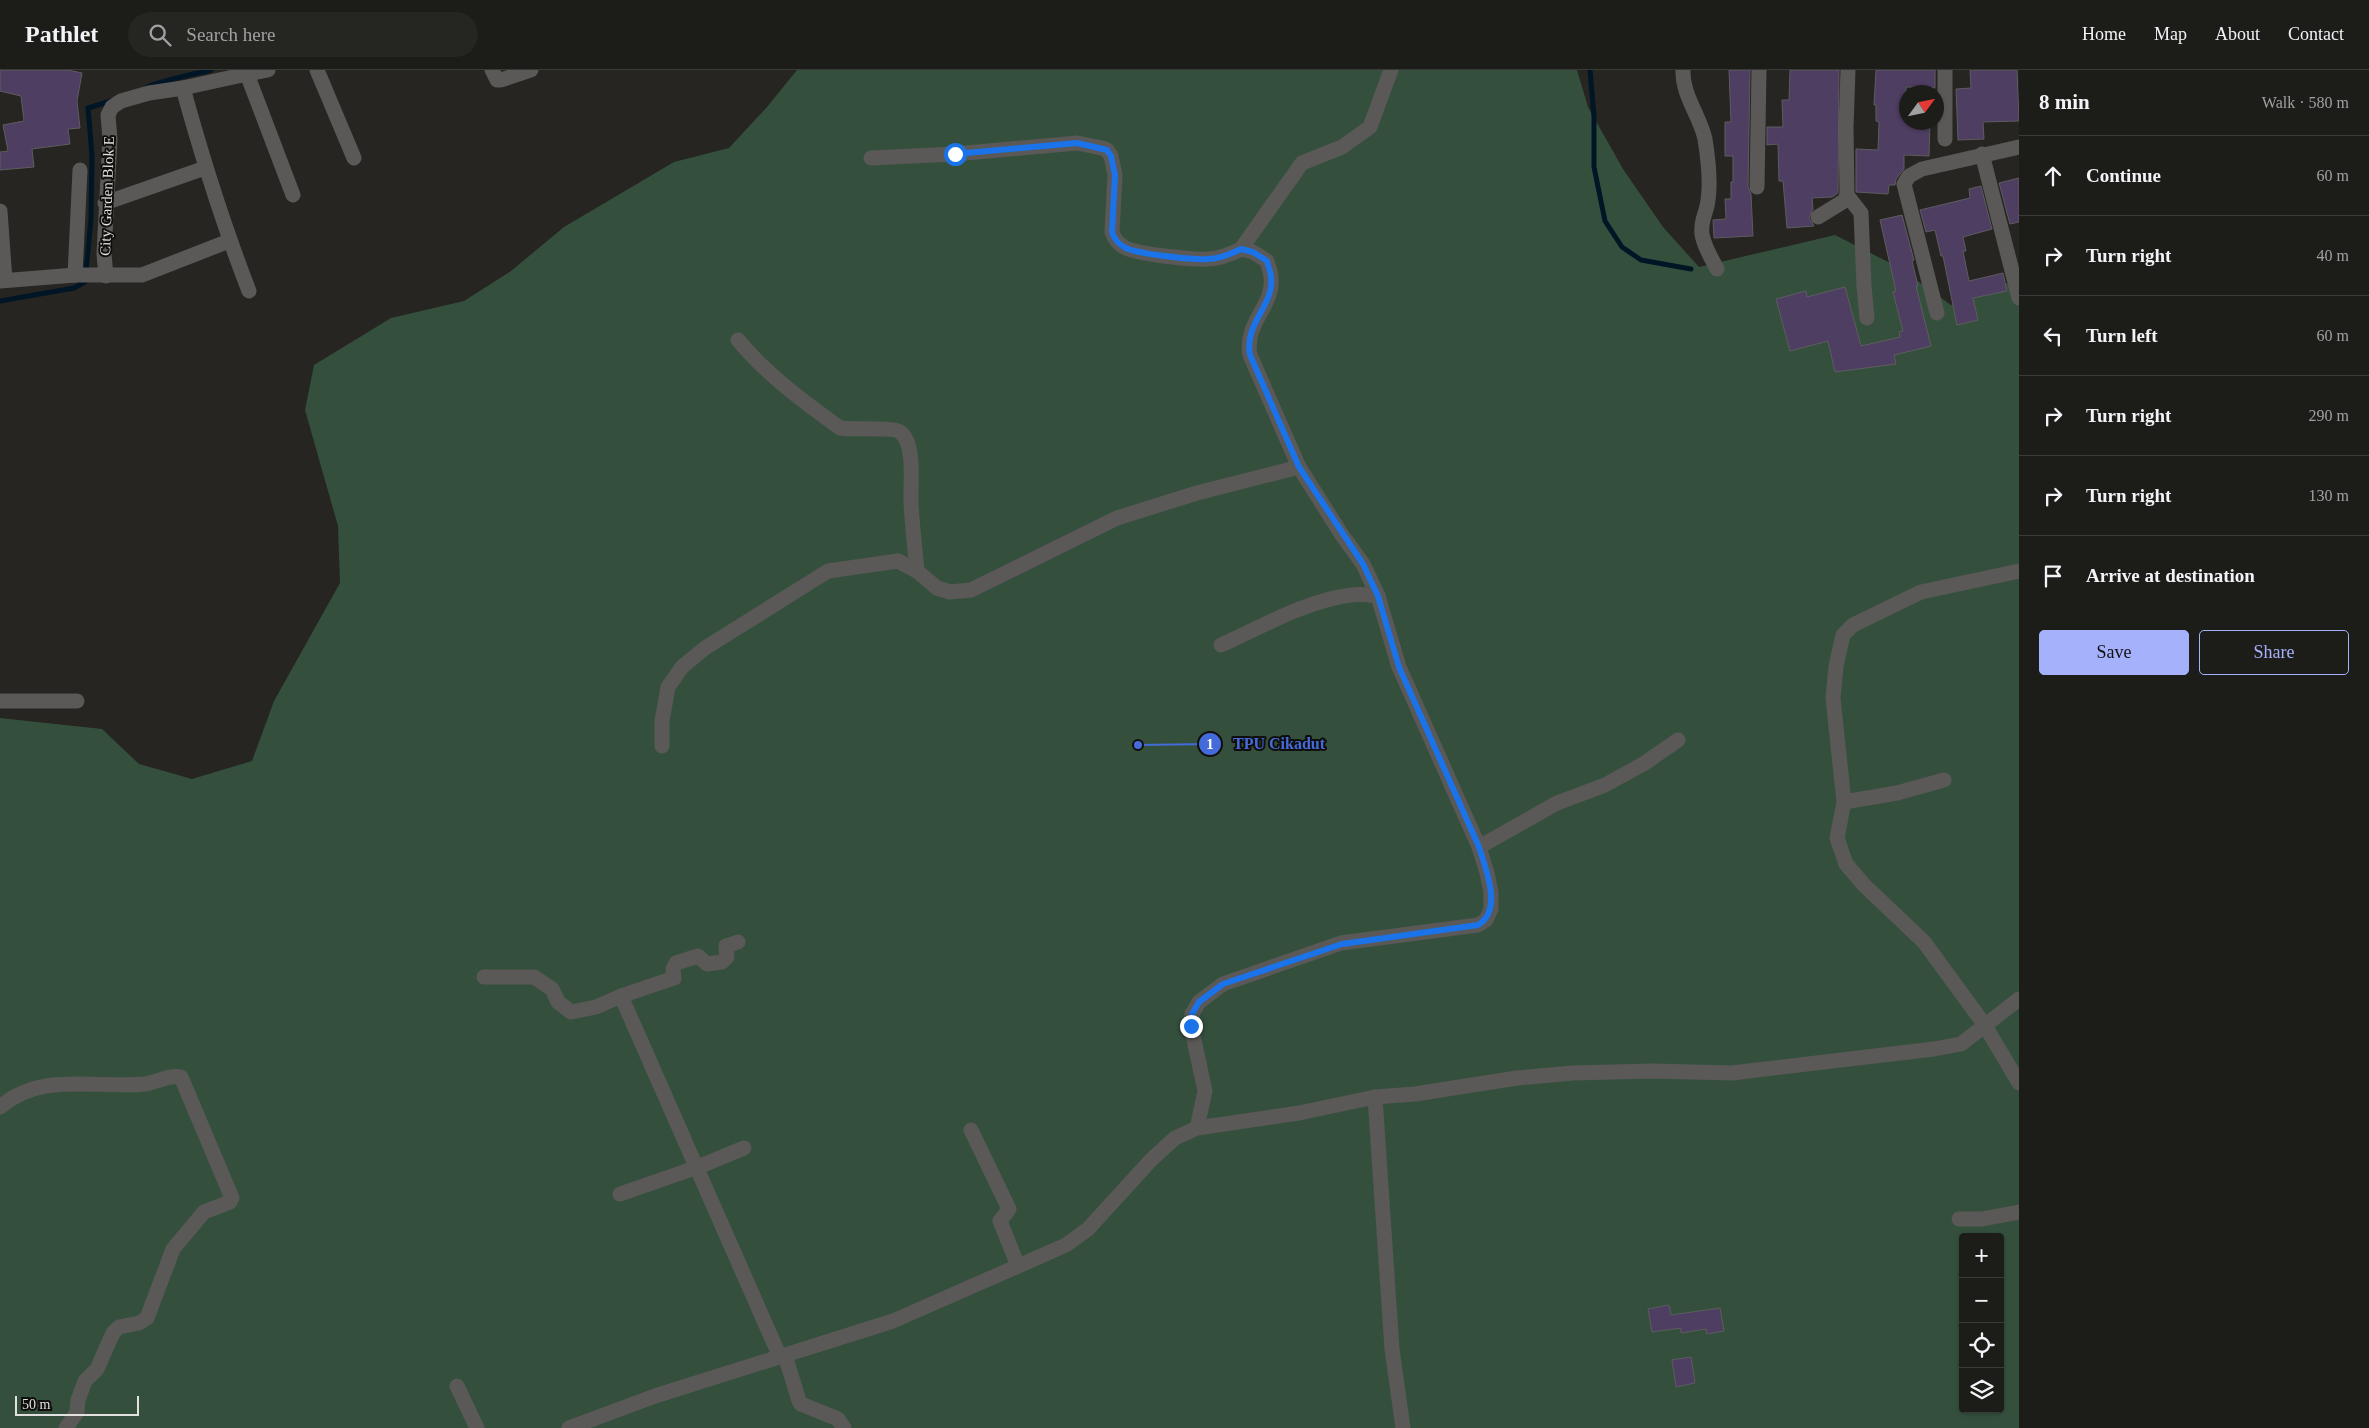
<!DOCTYPE html>
<html lang="en">
<head>
<meta charset="utf-8">
<style>
  body { margin:0; font-family:"Times New Roman",serif; background:#252522; color:#f1f3f6 }
  .controls { position:absolute; right:15px; bottom:15px; display:grid; overflow:hidden; border-radius:5px; box-shadow:0 1px 4px #0004 }
  .controls button { width:45px; height:45px; display:grid; place-items:center; padding:0; border:0; border-bottom:1px solid #3a3a38; background:#1c1c19; color:#f1f3f6; font:25px sans-serif }
  .compass { position:absolute; left:1899px; top:15px; width:45px; height:45px; border-radius:50%; background:#1c1c19; box-shadow:0 1px 4px #0004; rotate:57deg }
  .scale { position:absolute; left:15px; bottom:12px; width:124px; box-sizing:border-box; padding-left:5px; border:2px solid #e2e1df; border-top:0; font-size:14px; line-height:18px; white-space:nowrap; color:#e2e1df; -webkit-text-stroke:4px #0f0e0c; paint-order:stroke }
  .stop { position:absolute; width:15px; height:15px; margin:-11px; border:4px solid #1a73e8; border-radius:50%; background:#fff }
  .stop.end { background:#1a73e8; border-color:#fff; box-shadow:0 1px 5px #0008 }
  .list { margin:0; padding:0; list-style:none }
  h2 { display:flex; justify-content:space-between; align-items:center; height:65px; margin:0; padding:0 20px; font-size:21px }
  h2 small { font-size:16px; font-weight:400; color:#a0a1a2 }
  .list li { display:grid; grid-template-columns:32px 1fr auto; gap:15px; align-items:center; box-sizing:border-box; height:80px; padding:0 20px; border-top:1px solid #3a3a38 }
  .list b { display:block; font-size:19px; white-space:nowrap }
  .list em { font-size:16px; font-style:normal; color:#a0a1a2 }
  .actions { display:flex; gap:10px; padding:15px 20px }
  .actions a { flex:1; padding:11px 0; border:1px solid #a6b1fc; border-radius:5px; text-align:center; font-size:18px; color:#a6b1fc }
  .actions .main { background:#a6b1fc; color:#111 }
  .icon { flex:none; width:28px; height:28px; fill:none; stroke:currentColor; stroke-width:2; stroke-linecap:round; stroke-linejoin:round }
  .map { position:relative; flex:none; width:2019px; height:1358px; overflow:hidden }
  header { display:flex; align-items:center; gap:30px; box-sizing:border-box; height:70px; padding:0 25px; background:#1c1c19; border-bottom:1px solid #3a3a38 }
  header strong { font-size:24px }
  nav { display:flex; gap:28px; margin-inline-start:auto; font-size:18px }
  .search { width:350px; height:45px; background:#252522; display:flex; align-items:center; gap:12px; box-sizing:border-box; padding:0 18px; border-radius:28px; color:#a0a1a2; font-size:19px }
  main { display:flex }
  aside { flex:1; background:#1c1c19 }
  .map>svg:first-child { display:block }
  .green { fill:#34503d; fill-rule:evenodd }
  .lines { fill:none; stroke-linecap:round; stroke-linejoin:round }
  .stream { stroke:#001627; stroke-width:5 }
  .building { fill:#4e3e61; stroke:#5e5c60 }
  .minor { stroke:#5b5858; stroke-width:15 }
  .route { stroke:#1a73e8; stroke-width:6 }
  .labels { text-anchor:middle; dominant-baseline:central; stroke-width:4; stroke-linejoin:round; paint-order:stroke }
  .street-label { font-size:15px; fill:#e2e1df; stroke:#0f0e0c }
  .leader { fill:none; stroke:#446bd9; stroke-width:2 }
  .callout-dot { fill:#446bd9; stroke:#0f0e0c; stroke-width:2 }
  .mark-label { font-size:15px; text-anchor:middle; font-weight:bold; fill:#fff }
  .callout-label { font-size:16px; text-anchor:middle; font-weight:bold; fill:#446bd9; stroke:#0f0e0c; stroke-width:4; stroke-linejoin:round; paint-order:stroke }
</style>
</head>
<body>
<header>
<strong>Pathlet</strong>
<div class="search"><svg class="icon" aria-label="search" viewBox="0 0 24 24"><circle cx="10" cy="10" r="6"/><path d="M15 15l6 6"/></svg>Search here</div>
<nav><a>Home</a><a>Map</a><a>About</a><a>Contact</a></nav>
</header>
<main>
<div class="map">
<svg width="2019" height="1358" viewBox="0 0 2019 1358">
  <rect width="100%" height="100%" fill="#262521"/>
  <path class="green" d="M797 0H1577L1588 37 1623 99 1663 157 1699 197 1835 165 1898 197 1951 235 1996 220 2019 206V1358H0V648L102 659 139 694 192 709 252 691 274 631 340 513 338 456 305 340 314 295 391 248 464 231 511 201 564 157 674 92 729 78 767 37ZM1963 1167H2000V1339H1963Z"/>
  <g class="lines">
    <g class="stream">
      <polyline points="1590,0 1594,47 1594,97 1605,151 1622,177 1641,190 1691,199"/>
      <path d="M147 17C168 9 190 5 211 0"/>
      <polyline points="0,231 74,218 85,212 91,149 92,85 88,38 111,31"/>
    </g>
  </g>
  <g class="building">
    <polygon points="0,0 68,0 82,3 77,31 80,58 68,59 70,74 32,79 34,97 0,100 0,82 8,81 3,55 24,51 21,26 0,21"/>
    <polygon points="1729,0 1750,0 1748,117 1751,124 1753,166 1714,168 1713,150 1726,149 1725,129 1731,129 1731,112 1733,112 1733,86 1725,86 1725,52 1731,52"/>
    <polygon points="1790,0 1839,0 1838,123 1832,127 1812,128 1813,139 1809,148 1814,156 1787,158 1783,111 1779,111 1778,74 1767,75 1767,57 1783,57 1782,30 1789,30"/>
    <polygon points="1876,0 1935,0 1935,18 1906,17 1906,52 1930,52 1929,86 1904,85 1904,99 1896,109 1895,115 1889,115 1888,124 1856,122 1856,79 1878,80 1879,52 1876,51 1876,35 1874,35"/>
    <polygon points="1970,0 2017,0 2019,51 1983,52 1984,69 1958,70 1956,19 1971,18"/>
    <polygon points="2019,108 2019,152 2010,154 1999,113"/>
    <polygon points="1981,116 1992,159 1963,167 1966,181 1963,181 1969,211 2003,203 2007,221 1973,228 1978,250 1957,255 1943,186 1941,186 1935,160 1926,162 1920,140 1970,128 1969,119"/>
    <polygon points="1902,145 1914,190 1912,191 1918,216 1916,216 1931,276 1894,285 1896,294 1835,302 1828,271 1790,281 1776,229 1806,221 1807,227 1845,217 1861,276 1900,267 1899,262 1903,261 1893,222 1896,221 1880,150"/>
    <polygon points="1669,1235 1671,1245 1720,1238 1724,1261 1707,1264 1706,1259 1681,1263 1681,1258 1652,1262 1648,1239"/>
    <polygon points="1691,1287 1695,1313 1676,1317 1672,1290"/>
  </g>
  <g class="lines">
    <g class="minor">
      <polyline points="268,0 247,4 293,125"/>
      <polyline points="317,0 354,88"/>
      <polyline points="492,0 497,10 501,10 531,0"/>
      <path d="M1683 0C1682 25 1700 46 1705 69 1708 88 1711 111 1708 130 1707 142 1700 151 1702 164 1704 177 1711 187 1717 199"/>
      <path d="M247 4 183 18C202 87 223 154 249 221"/>
      <polyline points="1945,69 1945,0"/>
      <polyline points="1982,84 2019,228"/>
      <path d="M871 88 955 84 1077 73 1102 78 1107 80 1111 86 1115 105 1112 162C1114 169 1117 173 1124 177 1135 184 1193 190 1208 189 1220 189 1231 184 1241 179L1253 182 1267 191C1268 196 1271 202 1271 207 1275 235 1244 252 1250 285L1299 397 1342 465 1363 494 1378 526 1399 597 1479 777 1487 803 1491 822V839L1486 850 1478 855 1341 873 1223 914 1199 932 1192 944 1191 956 1205 1021 1197 1058"/>
      <polyline points="1757,117 1759,0"/>
      <polyline points="1847,125 1861,143 1864,216 1867,248"/>
      <polyline points="1847,125 1846,58 1848,0"/>
      <polyline points="105,133 205,98"/>
      <polyline points="0,141 5,210"/>
      <polyline points="1818,147 1844,131 1847,125"/>
      <polyline points="1241,179 1302,93 1342,77 1370,57 1391,0"/>
      <polyline points="75,205 80,100"/>
      <polyline points="106,206 104,184 110,69 108,45 112,37 121,31 149,23 183,18"/>
      <polyline points="0,211 75,205 142,205 229,171"/>
      <polyline points="1937,243 1904,114 1909,106 1922,99 2019,77"/>
      <path d="M738 270C767 305 803 331 840 358 852 360 894 357 900 362 916 373 910 415 911 432 912 455 915 478 917 501"/>
      <polyline points="2019,501 1921,522 1853,555 1843,565 1836,596 1833,628 1844,732 1837,768 1846,794 1864,815 1924,872 1984,954 2019,1013"/>
      <path d="M1221 575C1261 557 1308 530 1351 525 1360 524 1370 525 1378 526"/>
      <polyline points="0,631 77,631"/>
      <polyline points="662,676 662,651 668,617 682,597 705,578 828,501 898,491 917,501 937,518 950,522 971,520 1117,448 1197,423 1299,397"/>
      <polyline points="1844,732 1897,723 1944,710"/>
      <polyline points="1479,777 1557,733 1605,715 1645,693 1678,670"/>
      <polyline points="738,872 726,876 727,887 722,892 707,894 698,886 676,893 673,899 674,908 621,926 780,1287"/>
      <polyline points="484,907 534,907 552,919 558,932 571,942 596,937 621,926"/>
      <polyline points="1375,1027 1392,1279 1403,1358"/>
      <path d="M0 1037C42 1001 94 1019 144 1014 156 1013 169 1004 181 1007L232 1128 230 1132 204 1142 173 1179 147 1248 139 1253 119 1257 113 1263 97 1299 85 1311 78 1330 77 1342 66 1358"/>
      <polyline points="971,1060 1009,1139 1000,1151 1018,1196"/>
      <polyline points="620,1124 698,1097 744,1078"/>
      <polyline points="1959,1149 1982,1149 2019,1142"/>
      <polyline points="785,1285 799,1331 801,1334 838,1349 844,1358"/>
      <polyline points="457,1316 477,1358"/>
      <polyline points="569,1358 655,1326 893,1251 1066,1175 1088,1159 1151,1090 1175,1068 1197,1058 1299,1043 1375,1027 1415,1024 1517,1008 1573,1003 1653,1001 1732,1003 1934,979 1961,974 2019,929"/>
    </g>
  </g>
  <g class="lines">
    <path class="route" d="M955 84 1077 73 1107 80 1111 86 1115 105 1112 162C1114 169 1117 173 1124 177 1134 184 1194 190 1208 189 1220 189 1231 184 1241 179L1253 182 1267 191C1268 196 1271 202 1271 207 1275 235 1244 252 1250 285L1299 397 1363 494 1378 526 1399 597 1479 777C1486 800 1503 840 1478 855L1342 874 1223 914 1199 932 1192 944 1191 956"/>
  </g>
  <g class="labels">
    <g class="street-label">
      <text transform="translate(107 126) rotate(-88)">City Garden Blok E</text>
    </g>
  </g>
  <path class="leader" d="M1138 675L1210 674"/>
  <g class="callout-dot">
    <circle cx="1138" cy="675" r="5"/>
    <circle cx="1210" cy="674" r="12"/>
  </g>
  <g class="mark-label">
    <text x="1210" y="679">1</text>
  </g>
  <g class="callout-label">
    <text x="1279" y="679">TPU Cikadut</text>
  </g>
</svg>
<div class="controls">
<button>+</button>
<button>−</button>
<button><svg class="icon" aria-label="locate" viewBox="0 0 24 24"><circle cx="12" cy="12" r="6"/><path d="M12 2v4M12 18v4M2 12h4M18 12h4"/></svg></button>
<button><svg class="icon" aria-label="layers" viewBox="0 0 24 24"><path d="M12 4l9 5-9 5-9-5zM3 14l9 5 9-5"/></svg></button>
</div>
<svg class="compass" viewBox="-18 -18 36 36"><path d="M0-13l5 13h-10z" fill="#e53935"/><path d="M0 13l5-13h-10z" fill="#a0a1a2"/></svg>
<div class="scale">50 m</div>
<div class="stop" style="left:955px;top:84px"></div>
<div class="stop end" style="left:1191px;top:956px"></div>
</div>
<aside>
<h2>8 min<small>Walk · 580 m</small></h2>
<ul class="list">
<li><svg class="icon" aria-label="ahead" viewBox="0 0 24 24"><path d="M12 20V5M6 11l6-6 6 6"/></svg><div><b>Continue</b></div><em>60 m</em></li>
<li><svg class="icon" aria-label="right" viewBox="0 0 24 24"><path d="M7 20v-9h11M14 6l5 5-5 5"/></svg><div><b>Turn right</b></div><em>40 m</em></li>
<li><svg class="icon" aria-label="left" viewBox="0 0 24 24"><path d="M17 20v-9H6M10 6l-5 5 5 5"/></svg><div><b>Turn left</b></div><em>60 m</em></li>
<li><svg class="icon" aria-label="right" viewBox="0 0 24 24"><path d="M7 20v-9h11M14 6l5 5-5 5"/></svg><div><b>Turn right</b></div><em>290 m</em></li>
<li><svg class="icon" aria-label="right" viewBox="0 0 24 24"><path d="M7 20v-9h11M14 6l5 5-5 5"/></svg><div><b>Turn right</b></div><em>130 m</em></li>
<li><svg class="icon" aria-label="arrive" viewBox="0 0 24 24"><path d="M6 21V4h12l-3 4 3 4H6"/></svg><div><b>Arrive at destination</b></div></li>
</ul>
<div class="actions"><a class="main">Save</a><a>Share</a></div>
</aside>
</main>
</body>
</html>
